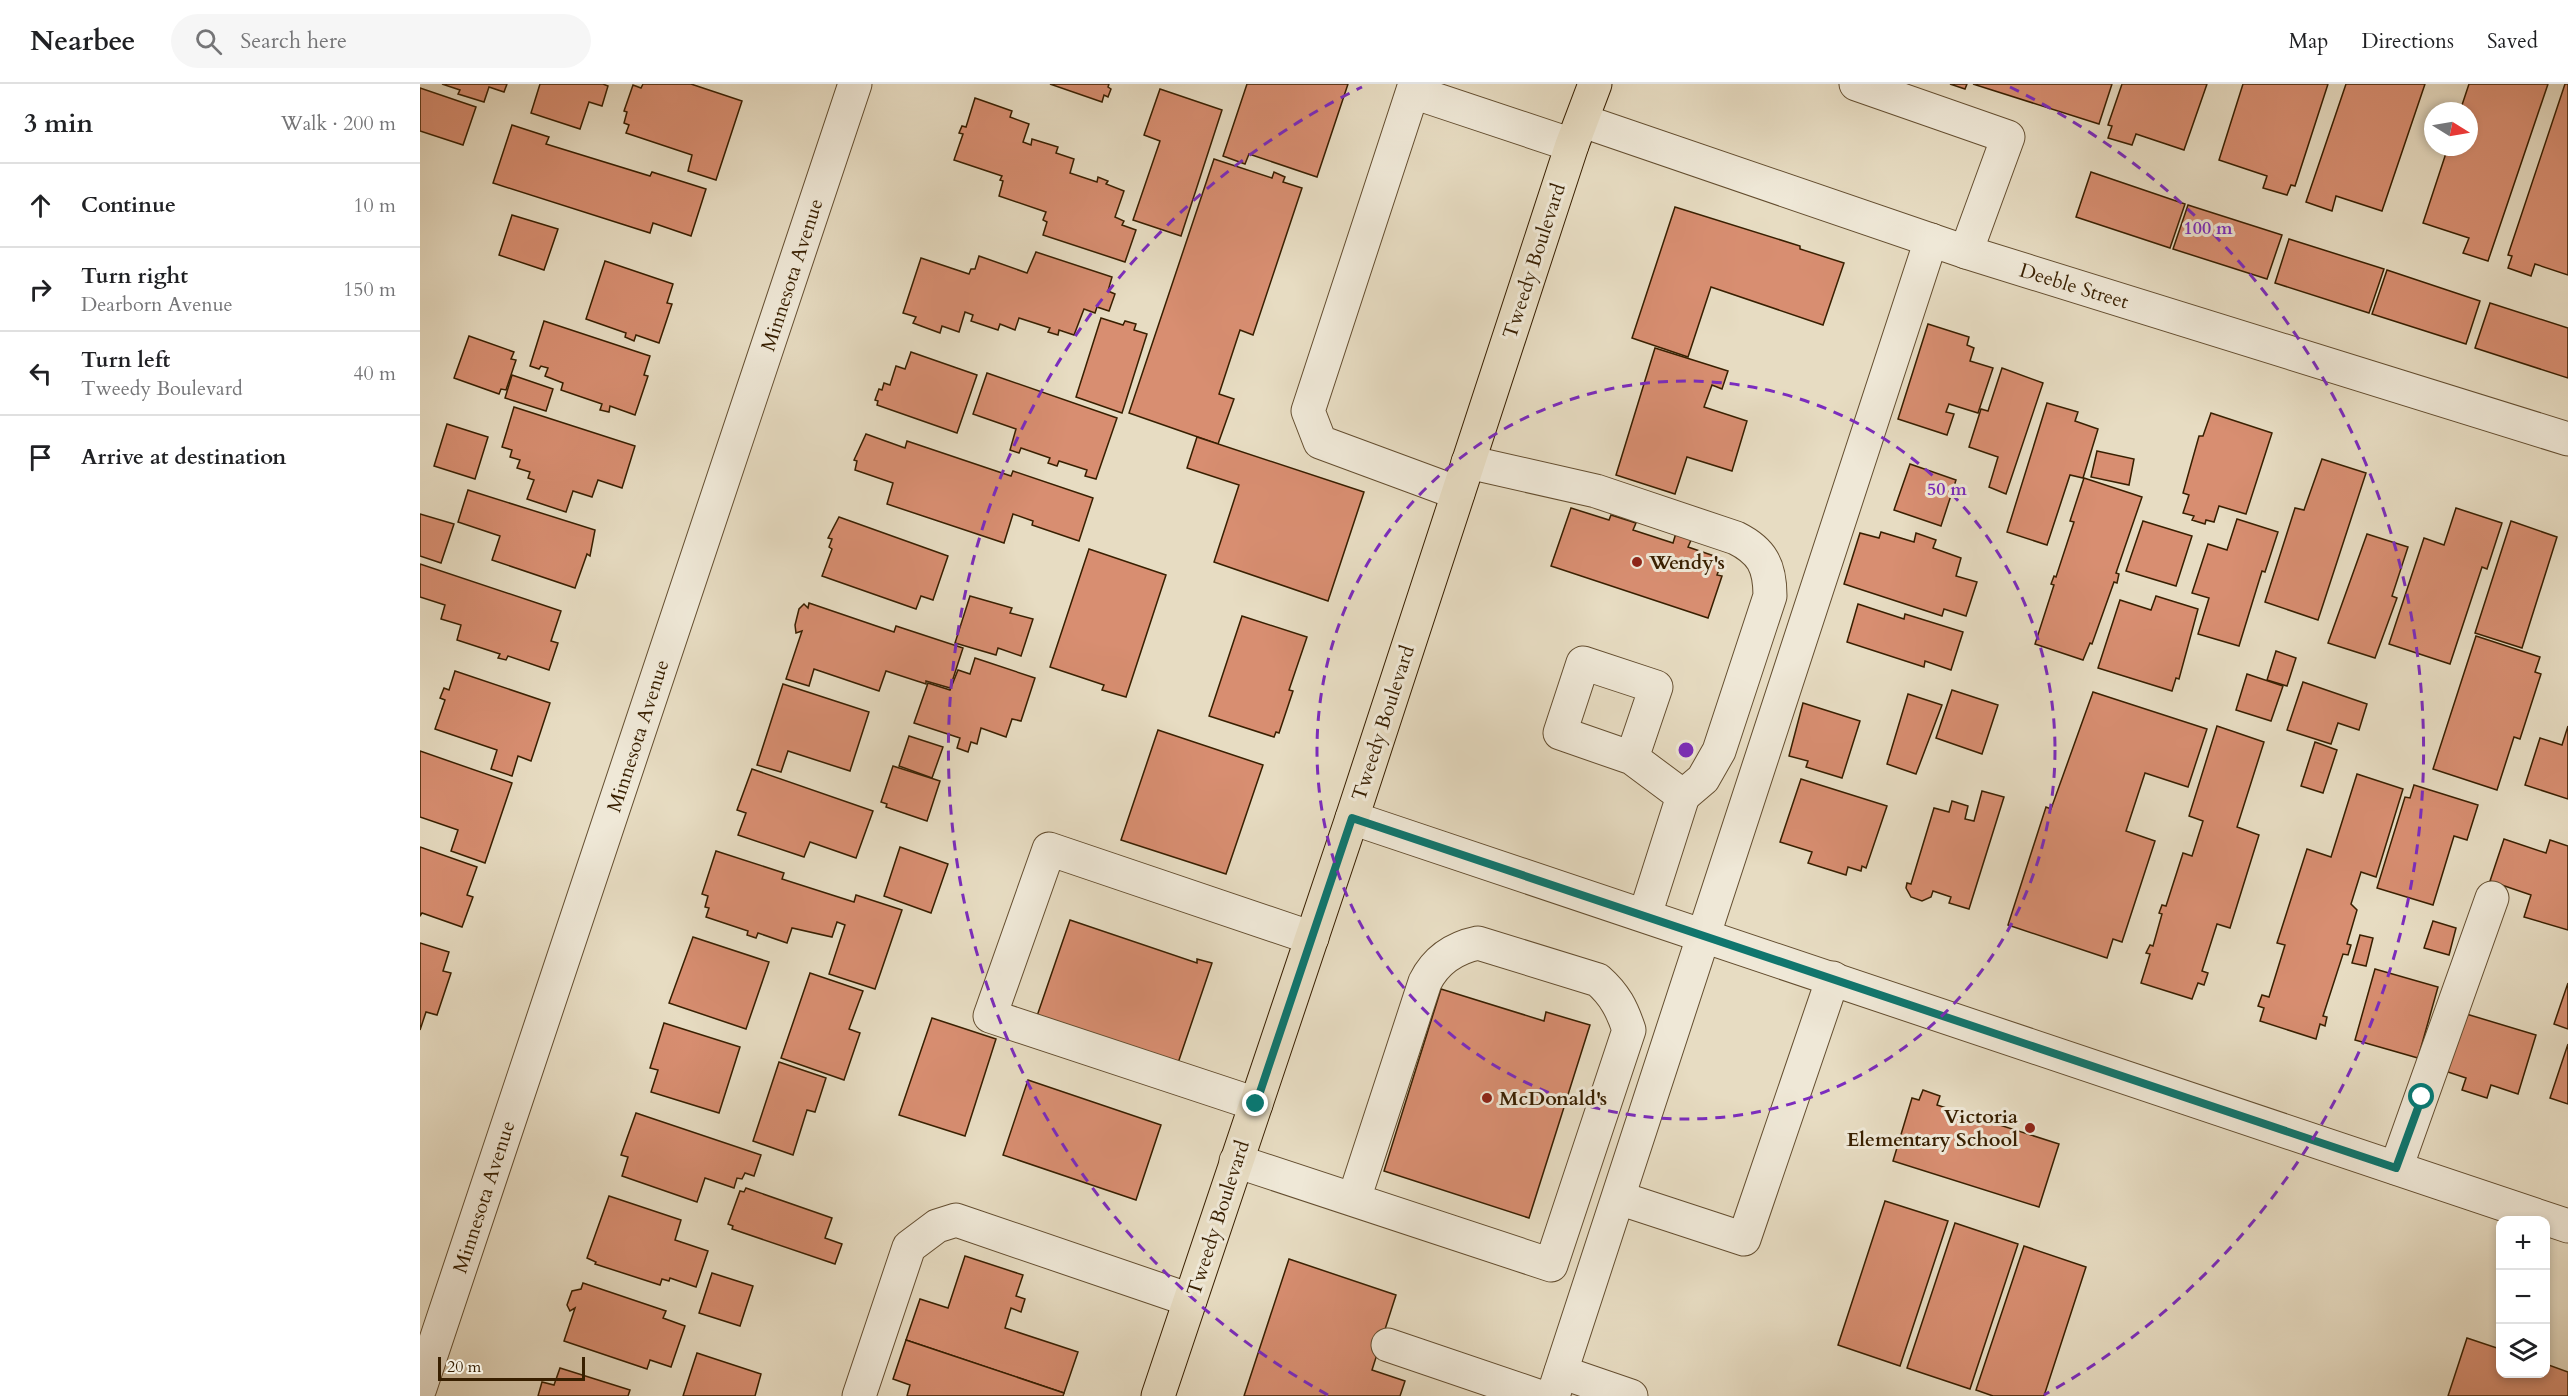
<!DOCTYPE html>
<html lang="en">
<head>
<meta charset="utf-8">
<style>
  body { margin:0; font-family:Cardo,serif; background:#f6f6f6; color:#202124 }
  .controls { position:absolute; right:18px; bottom:18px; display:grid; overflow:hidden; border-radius:12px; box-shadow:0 3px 9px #0003 }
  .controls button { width:54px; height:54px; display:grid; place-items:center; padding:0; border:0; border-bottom:2px solid #e0e0e0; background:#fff; color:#202124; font:30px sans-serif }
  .compass { position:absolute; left:2004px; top:18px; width:54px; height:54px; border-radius:50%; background:#fff; box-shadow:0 3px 9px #0003; rotate:101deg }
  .scale { position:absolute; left:18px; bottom:15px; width:147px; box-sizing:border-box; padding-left:6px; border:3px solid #381f00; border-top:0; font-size:16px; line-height:21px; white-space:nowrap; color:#381f00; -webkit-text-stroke:4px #efe8d7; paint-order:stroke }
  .stop { position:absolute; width:18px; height:18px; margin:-14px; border:4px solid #0f766e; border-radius:50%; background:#fff }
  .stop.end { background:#0f766e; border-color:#fff; box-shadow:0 2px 6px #0008 }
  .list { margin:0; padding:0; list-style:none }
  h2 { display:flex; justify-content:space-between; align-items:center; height:78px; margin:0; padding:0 24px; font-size:26px }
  h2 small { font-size:20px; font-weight:400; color:#757577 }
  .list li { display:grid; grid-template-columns:39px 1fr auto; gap:18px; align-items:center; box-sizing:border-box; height:84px; padding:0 24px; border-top:2px solid #e0e0e0 }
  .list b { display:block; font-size:22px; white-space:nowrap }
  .list p { margin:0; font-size:20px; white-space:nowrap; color:#757577 }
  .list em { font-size:20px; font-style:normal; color:#757577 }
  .icon { flex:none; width:33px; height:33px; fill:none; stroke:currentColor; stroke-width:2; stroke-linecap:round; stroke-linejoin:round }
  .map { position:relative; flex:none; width:2148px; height:1312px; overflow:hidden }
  header { display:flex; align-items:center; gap:36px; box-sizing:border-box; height:84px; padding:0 30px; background:#fff; border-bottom:2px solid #e0e0e0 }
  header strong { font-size:28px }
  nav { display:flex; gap:33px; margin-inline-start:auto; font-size:21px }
  .search { width:420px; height:54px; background:#f6f6f6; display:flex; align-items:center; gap:15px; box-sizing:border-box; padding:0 21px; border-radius:33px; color:#757577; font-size:22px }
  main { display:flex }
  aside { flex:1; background:#fff }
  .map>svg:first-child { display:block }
  .building { fill:#d88e71; stroke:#381f00; stroke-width:1.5 }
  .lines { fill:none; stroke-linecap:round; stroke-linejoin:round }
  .minor-casing { stroke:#644e30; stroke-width:35 }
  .major-casing { stroke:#381f00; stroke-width:35 }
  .minor { stroke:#efe8d7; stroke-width:33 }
  .major { stroke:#e7dcc2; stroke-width:33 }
  .route { stroke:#0f766e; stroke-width:8 }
  .ring { fill:none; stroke:#7b2cbf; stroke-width:3; stroke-dasharray:10 8 }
  .poi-dot { fill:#8f2418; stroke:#efe8d7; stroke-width:2 }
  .labels { text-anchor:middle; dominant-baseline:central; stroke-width:6; stroke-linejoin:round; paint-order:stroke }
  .street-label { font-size:20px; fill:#381f00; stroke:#efe8d7 }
  .poi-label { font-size:20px; font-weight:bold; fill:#381f00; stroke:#efe8d7; text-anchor:start }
  .centre { fill:#7b2cbf; stroke:#efe8d7; stroke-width:3 }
  .ring-label { font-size:18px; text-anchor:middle; font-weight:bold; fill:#7b2cbf; stroke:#efe8d7; stroke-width:6; stroke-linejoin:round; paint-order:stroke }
</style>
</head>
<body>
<header>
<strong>Nearbee</strong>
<div class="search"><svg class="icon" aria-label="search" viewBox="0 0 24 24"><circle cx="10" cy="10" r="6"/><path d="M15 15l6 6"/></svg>Search here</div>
<nav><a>Map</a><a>Directions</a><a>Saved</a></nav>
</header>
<main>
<aside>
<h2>3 min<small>Walk · 200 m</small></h2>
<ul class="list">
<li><svg class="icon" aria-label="ahead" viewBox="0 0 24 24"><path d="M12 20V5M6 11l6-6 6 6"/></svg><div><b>Continue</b></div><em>10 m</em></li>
<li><svg class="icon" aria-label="right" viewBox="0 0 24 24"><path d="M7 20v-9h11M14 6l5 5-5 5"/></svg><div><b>Turn right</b><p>Dearborn Avenue</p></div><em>150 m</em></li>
<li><svg class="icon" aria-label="left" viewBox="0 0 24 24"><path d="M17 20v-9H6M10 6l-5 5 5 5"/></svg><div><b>Turn left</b><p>Tweedy Boulevard</p></div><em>40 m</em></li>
<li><svg class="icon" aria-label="arrive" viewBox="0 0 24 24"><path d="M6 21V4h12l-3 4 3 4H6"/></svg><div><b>Arrive at destination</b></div></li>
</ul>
</aside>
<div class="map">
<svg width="2148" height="1312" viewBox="0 0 2148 1312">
  <rect width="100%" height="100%" fill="#e7dcc2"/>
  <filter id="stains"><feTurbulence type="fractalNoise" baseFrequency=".00333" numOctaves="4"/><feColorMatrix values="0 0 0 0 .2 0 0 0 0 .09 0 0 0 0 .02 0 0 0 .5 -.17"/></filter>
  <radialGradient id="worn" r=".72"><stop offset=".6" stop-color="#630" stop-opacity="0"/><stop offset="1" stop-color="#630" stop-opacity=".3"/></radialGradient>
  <g class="building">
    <polygon points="22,0 87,0 84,8 69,3 64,18 38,10 40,6"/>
    <polygon points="120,0 183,0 188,2 182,22 169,18 160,45 111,29"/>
    <polygon points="223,0 271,0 322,17 296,96 268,87 272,71 206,49 209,41 204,39 207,28 204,27 213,1 221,4"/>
    <polygon points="630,0 689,0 688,3 691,5 688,13 684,11 682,18"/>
    <polygon points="827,0 928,0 897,93 829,70 825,80 803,72"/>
    <polygon points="1530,0 1547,0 1545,5"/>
    <polygon points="1553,0 1692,0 1679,40"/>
    <polygon points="1702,0 1787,0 1764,66 1716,50 1712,61 1688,54 1692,42 1688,41"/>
    <polygon points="1823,0 1908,0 1875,102 1871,101 1867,111 1843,104 1847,92 1799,76"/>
    <polygon points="1926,0 2005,0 1962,127 1916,112 1912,127 1886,118"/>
    <polygon points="2049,0 2128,0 2068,177 2043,169 2049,154 2003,139 2028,63 2049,63 2049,27 2040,27"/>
    <polygon points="2145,0 2148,0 2148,191 2115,180 2111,192 2088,184 2092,172 2088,171"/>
    <polygon points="0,4 56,23 43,61 0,47"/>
    <polygon points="740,5 802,26 761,152 713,136 740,57 724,51"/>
    <polygon points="555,14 592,27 590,33 609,40 603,58 611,61 612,55 638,63 636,69 654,75 650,89 677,98 678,93 688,97 686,100 704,107 695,133 704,137 702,141 716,146 705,178 623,151 627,138 623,136 626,128 579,112 583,97 580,96 582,92 534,76 543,50 539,49 542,42 546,43"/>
    <polygon points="92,41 129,53 126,60 230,92 232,88 286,105 271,152 233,139 230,149 73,99"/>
    <polygon points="794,75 852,94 854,88 865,93 863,98 882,104 833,251 820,246 799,310 814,315 798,360 709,329"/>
    <polygon points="1671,88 1765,120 1750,164 1656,133"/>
    <polygon points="1768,121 1862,151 1847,195 1753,165"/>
    <polygon points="1255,123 1380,162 1380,165 1424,179 1403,241 1291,203 1268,273 1212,254"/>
    <polygon points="92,131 138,145 124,186 79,171"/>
    <polygon points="1869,155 1964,185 1949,229 1855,199"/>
    <polygon points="616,168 692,193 688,207 695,210 689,227 677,223 675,229 664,225 654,251 639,246 638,251 628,248 630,244 599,234 595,246 580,240 578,246 551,237 553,231 545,228 539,248 522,242 520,249 493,239 496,233 483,229 501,174 549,190 551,185 555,185 559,172 607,189"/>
    <polygon points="185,177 253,200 247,219 252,220 239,259 216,251 214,257 205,253 206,249 166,235"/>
    <polygon points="1967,186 2060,217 2046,260 1952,230"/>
    <polygon points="2070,219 2148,244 2148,294 2055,264"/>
    <polygon points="681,234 703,241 705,237 716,240 714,246 727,250 702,329 656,313"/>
    <polygon points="124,237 230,272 224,291 228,292 215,331 190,322 189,328 180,326 182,320 141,306 143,299 125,292 128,284 121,282 119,285 110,282"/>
    <polygon points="1508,240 1549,253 1547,261 1554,264 1550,277 1573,284 1558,329 1529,320 1526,328 1534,330 1527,351 1478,335"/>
    <polygon points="49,252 94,268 91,275 96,276 86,306 81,305 79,310 34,294"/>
    <polygon points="1235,264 1308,287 1302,305 1292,301 1284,323 1327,337 1312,387 1267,373 1255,410 1196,391"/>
    <polygon points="491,268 557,291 537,349 457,321 458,317 455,316 459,305 462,306 464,299 470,301 476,282 485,285"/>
    <polygon points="1582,284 1623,299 1586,410 1569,403 1578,373 1549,363 1561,325 1568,327"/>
    <polygon points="567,289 697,334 676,395 665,392 667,386 639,377 637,382 628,379 630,374 601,364 599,369 590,366 596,345 553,330"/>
    <polygon points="92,291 133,305 126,327 85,314"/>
    <polygon points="1627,319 1658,328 1655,337 1678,345 1663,394 1650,391 1627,461 1587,448"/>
    <polygon points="94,323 215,362 202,404 178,396 172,413 153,407 146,428 107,415 114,396 108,394 110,388 97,384 100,376 90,373 92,366 82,363"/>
    <polygon points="1791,329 1852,349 1826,430 1799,422 1794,438 1786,436 1785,440 1772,436 1774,432 1763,429 1769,411 1763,409 1779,352 1783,352"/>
    <polygon points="27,340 68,353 55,395 14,382"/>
    <polygon points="446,350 485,364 487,357 591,392 593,387 673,414 659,457 612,441 613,437 593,430 584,459 467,420 473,399 435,386 437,377 434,376"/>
    <polygon points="777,353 944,408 908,517 794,478 819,401 767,384"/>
    <polygon points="1677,367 1714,375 1709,401 1671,393"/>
    <polygon points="1902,375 1946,389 1898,536 1845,518 1875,424 1884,426"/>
    <polygon points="1490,380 1536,396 1521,442 1474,426"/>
    <polygon points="1664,394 1722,413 1696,489 1699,490 1697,499 1694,498 1672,560 1670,559 1663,576 1615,560 1634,501 1631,500 1634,492 1636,493 1654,438 1650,437"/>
    <polygon points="48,406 175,446 170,472 167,470 155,504 72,476 80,452 38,438"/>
    <polygon points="1151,424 1189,436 1191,431 1216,439 1213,446 1253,459 1256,449 1272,454 1268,463 1303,475 1297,491 1302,492 1288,534 1131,482"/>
    <polygon points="2036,424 2082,439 2067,485 2062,483 2030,580 1969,560 2004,454 2024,461"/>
    <polygon points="0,430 34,440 21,479 0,472"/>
    <polygon points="419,433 528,472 513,516 501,512 496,525 402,492 412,465 409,463 412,455 408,454"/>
    <polygon points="1817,435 1858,448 1845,488 1842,487 1819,562 1778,550 1789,514 1772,509 1788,460 1807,466"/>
    <polygon points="1723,437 1772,452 1756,502 1706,487"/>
    <polygon points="2091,437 2137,453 2102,564 2055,549"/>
    <polygon points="1461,448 1494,458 1496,449 1516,456 1513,464 1541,474 1536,492 1557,498 1546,532 1524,525 1522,532 1424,500 1440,449 1459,454"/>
    <polygon points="1947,450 1988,463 1972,512 1977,514 1955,574 1908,559"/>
    <polygon points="669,465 746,491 706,613 682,606 684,601 630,583"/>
    <polygon points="0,480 141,527 131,557 138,559 129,586 88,572 86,576 78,574 80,570 37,556 41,541 21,535 25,521 0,513"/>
    <polygon points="550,512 592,524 590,529 613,535 601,572 578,564 576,571 535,559"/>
    <polygon points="1736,512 1778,525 1759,595 1756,594 1752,607 1678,584 1700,516 1731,526"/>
    <polygon points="389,519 474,548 476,542 543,564 530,604 506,597 506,600 466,587 459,607 394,585 389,602 366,595 382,547 376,549 375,541 379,525 384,520 388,524"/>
    <polygon points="1438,520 1484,535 1485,530 1543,548 1531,586 1505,577 1504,583 1427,558"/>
    <polygon points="822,532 887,553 869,606 873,607 859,649 856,648 854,653 789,632"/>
    <polygon points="2056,552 2120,573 2115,588 2121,590 2100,655 2094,653 2077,706 2013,685"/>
    <polygon points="1856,567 1876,574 1867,602 1847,596"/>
    <polygon points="555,574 615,594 601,637 592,635 586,653 561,644 557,660 551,658 548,668 537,664 540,654 494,639 508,599 530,606 538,586 550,590"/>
    <polygon points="35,587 130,619 111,677 98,672 92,692 71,685 77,666 15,645 25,616 20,614 24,604 29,606"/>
    <polygon points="1827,590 1863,602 1851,637 1816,626"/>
    <polygon points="1883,598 1947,620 1939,646 1918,639 1911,660 1867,646"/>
    <polygon points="363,600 449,628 430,687 368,667 361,688 337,681"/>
    <polygon points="1532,606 1578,621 1562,670 1516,654"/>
    <polygon points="1673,608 1787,645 1768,703 1725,689 1706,747 1735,757 1702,858 1693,855 1687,874 1588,841 1626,723 1631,725"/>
    <polygon points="1488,610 1522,621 1496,690 1467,680"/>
    <polygon points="1383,619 1440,637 1422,694 1386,683 1388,677 1369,672"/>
    <polygon points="1797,642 1844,658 1817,743 1839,751 1810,844 1797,840 1782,887 1788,889 1784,901 1778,899 1772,915 1721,899 1730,870 1726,869 1730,861 1733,862 1742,830 1739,829 1742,821 1746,822 1763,769 1772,772 1783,737 1769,732"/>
    <polygon points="2148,642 2148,715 2105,701 2120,654 2142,661"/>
    <polygon points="738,646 843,681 806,790 701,756"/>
    <polygon points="489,652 523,663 512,694 479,682"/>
    <polygon points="1895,658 1917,666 1903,709 1881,702"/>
    <polygon points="0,667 92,699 65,779 31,767 38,746 0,733"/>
    <polygon points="473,682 520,697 507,737 466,723 467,720 461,718"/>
    <polygon points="332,685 453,727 436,774 390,758 384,773 318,751 326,729 317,726"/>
    <polygon points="1937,690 1983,705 1956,793 1941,788 1931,820 1937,826 1927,860 1931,861 1928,871 1923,870 1903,932 1907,933 1905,942 1900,940 1896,955 1840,937 1844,924 1838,922 1842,911 1849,913 1865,861 1857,859 1887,765 1911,773"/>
    <polygon points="1381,695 1467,722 1446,784 1442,782 1441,787 1428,783 1426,791 1388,779 1392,768 1360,758"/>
    <polygon points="1994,701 2058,721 2047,756 2034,752 2013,821 1957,804 1985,713 1990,714"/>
    <polygon points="1562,707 1584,713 1549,825 1529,819 1531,813 1513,807 1511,813 1502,817 1491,813 1486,804 1487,799 1491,800 1514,724 1529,728 1532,717 1548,722 1545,735 1554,737"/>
    <polygon points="2084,755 2126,769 2130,756 2148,762 2148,846 2104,833 2111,811 2070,797"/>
    <polygon points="0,763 57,783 47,811 53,813 42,843 2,829 0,832"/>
    <polygon points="480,763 528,780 511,829 464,812"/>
    <polygon points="296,767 364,789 362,795 434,818 436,811 482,826 455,905 409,890 425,841 417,838 412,853 372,844 367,859 338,849 336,854 327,851 328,847 286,833 289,824 285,823 288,812 282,810"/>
    <polygon points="650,836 777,879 777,875 792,879 758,979 617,932"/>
    <polygon points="2013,837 2036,844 2029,871 2004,864"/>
    <polygon points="1940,851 1953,854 1946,882 1932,879"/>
    <polygon points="273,853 349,878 326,945 249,919"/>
    <polygon points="0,859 29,868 23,887 31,889 17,931 6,928 0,946"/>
    <polygon points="1955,885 2018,903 1998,974 1935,956"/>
    <polygon points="390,889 443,907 429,945 440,949 424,996 361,974"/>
    <polygon points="2148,899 2148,945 2134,940"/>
    <polygon points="1021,905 1124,937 1126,928 1170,941 1109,1134 964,1087"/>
    <polygon points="2043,929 2116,951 2098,1010 2071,1001 2067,1014 2042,1006 2046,994 2025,987"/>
    <polygon points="512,934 576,955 545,1052 479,1031"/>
    <polygon points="244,939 320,963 299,1029 231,1008 238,986 230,984"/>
    <polygon points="2148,960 2148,1020 2130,1014"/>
    <polygon points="359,978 406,994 395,1028 387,1026 373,1071 333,1057"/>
    <polygon points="608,996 741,1041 716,1116 583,1071"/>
    <polygon points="1503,1006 1520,1012 1517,1021 1639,1060 1619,1123 1473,1077 1492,1014 1499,1016"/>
    <polygon points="216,1029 341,1071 334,1092 325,1089 322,1095 317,1094 314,1104 285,1094 277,1118 202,1092 208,1073 201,1071"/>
    <polygon points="326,1104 412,1134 405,1154 422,1160 415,1180 312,1145 313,1142 308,1140 320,1107 324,1108"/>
    <polygon points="189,1112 261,1136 255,1156 288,1167 276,1203 250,1194 249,1197 242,1195 240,1201 175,1180 176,1178 167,1174"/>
    <polygon points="1465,1117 1528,1137 1480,1282 1418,1261"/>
    <polygon points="1535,1139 1598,1160 1550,1305 1487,1284"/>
    <polygon points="1604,1162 1666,1183 1624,1312 1573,1312 1556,1306"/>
    <polygon points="545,1172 603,1191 596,1212 605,1215 601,1228 591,1224 585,1244 658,1268 644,1309 486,1256 500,1215 528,1224"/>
    <polygon points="869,1175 976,1211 952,1286 985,1297 980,1312 824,1312"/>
    <polygon points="292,1189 333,1202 320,1242 279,1229"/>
    <polygon points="163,1199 246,1227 243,1234 265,1242 251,1283 230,1276 227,1285 144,1257 155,1224 150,1227 147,1221 152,1207 161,1205"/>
    <polygon points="2047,1254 2080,1265 2080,1290 2126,1290 2126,1280 2148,1288 2148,1312 2028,1312"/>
    <polygon points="486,1256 644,1309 643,1312 487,1312 490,1301 473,1295"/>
    <polygon points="277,1269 341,1290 335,1312 263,1312"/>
    <polygon points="140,1284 210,1306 208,1312 118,1312 122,1298 134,1301"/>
  </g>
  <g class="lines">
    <defs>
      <g id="minor">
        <polyline points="995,0 888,327 900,358 1038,409"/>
        <polyline points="1436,0 1588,53 1546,168"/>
        <polyline points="993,8 1152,61"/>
        <polyline points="1163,37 1546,168 2148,355"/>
        <path d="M1048 378 1176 407 1316 454C1342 467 1350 482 1350 512L1299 667 1283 695 1263 712"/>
        <polyline points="1212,674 1140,649 1163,579 1236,603 1212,674 1263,712 1225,831"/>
        <polyline points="932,734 2148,1142"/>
        <polyline points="836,1020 570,932 629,765 892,854"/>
        <path d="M816 1077 1131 1181 1209 946C1202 925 1195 911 1178 896L1058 859C1034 864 1016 876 1005 898L934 1115"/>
        <polyline points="1976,1084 2072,814"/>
        <polyline points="1199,1114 1324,1155 1413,894"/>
        <polyline points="968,1261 1118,1312"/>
        <polyline points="1141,1288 1211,1312"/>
        <polyline points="0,1304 435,0"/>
        <polyline points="439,1312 489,1163 517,1142 536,1136 770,1216"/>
        <polyline points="1133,1312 1511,156"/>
      </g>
      <polyline id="major" points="738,1312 932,734 1152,61 1175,0"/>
    </defs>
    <use href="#minor" class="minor-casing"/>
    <use href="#major" class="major-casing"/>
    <use href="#minor" class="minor"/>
    <use href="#major" class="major"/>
  </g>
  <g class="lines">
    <polyline class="route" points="836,1020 932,734 1976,1084 2002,1013"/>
  </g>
  <g class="ring">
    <circle cx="1266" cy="666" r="369"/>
    <path d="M908 1311A738 738 0 0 1 942 3M1590 3A738 738 0 0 1 1624 1311"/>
  </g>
  <g class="poi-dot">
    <circle cx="1217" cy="478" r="6"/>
    <circle cx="1067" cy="1014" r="6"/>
    <circle cx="1610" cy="1044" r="6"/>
  </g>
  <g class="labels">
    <g class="street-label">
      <text transform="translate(1114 177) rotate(-72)">Tweedy Boulevard</text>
      <text transform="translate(372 191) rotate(-72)">Minnesota Avenue</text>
      <text transform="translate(1654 202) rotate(17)">Deeble Street</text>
      <text transform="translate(963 639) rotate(-72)">Tweedy Boulevard</text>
      <text transform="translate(218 652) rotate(-72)">Minnesota Avenue</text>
      <text transform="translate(64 1113) rotate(-72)">Minnesota Avenue</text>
      <text transform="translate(798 1134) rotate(-72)">Tweedy Boulevard</text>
    </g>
    <g class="poi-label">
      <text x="1229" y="478">Wendy's</text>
      <text x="1079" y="1014">McDonald's</text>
      <text x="1598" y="1032" text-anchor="end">Victoria<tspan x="1598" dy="23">Elementary School</tspan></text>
    </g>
  </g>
  <circle cx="1266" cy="666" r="9" class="centre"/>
  <g class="ring-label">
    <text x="1788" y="150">100 m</text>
    <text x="1527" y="411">50 m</text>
  </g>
  <rect width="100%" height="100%" filter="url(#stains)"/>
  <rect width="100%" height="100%" fill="url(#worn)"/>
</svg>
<div class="controls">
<button>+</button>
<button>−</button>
<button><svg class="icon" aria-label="layers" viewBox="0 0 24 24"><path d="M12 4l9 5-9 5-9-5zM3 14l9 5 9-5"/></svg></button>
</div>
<svg class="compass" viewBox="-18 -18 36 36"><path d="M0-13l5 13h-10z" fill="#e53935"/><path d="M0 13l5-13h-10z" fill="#757577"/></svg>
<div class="scale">20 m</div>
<div class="stop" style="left:2002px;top:1013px"></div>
<div class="stop end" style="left:836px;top:1020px"></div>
</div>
</main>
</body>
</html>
